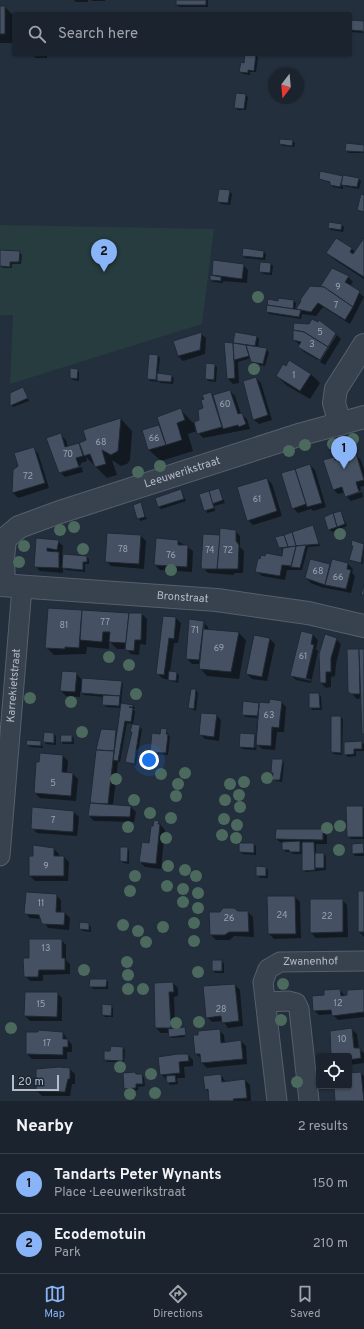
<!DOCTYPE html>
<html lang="en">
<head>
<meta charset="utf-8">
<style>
  body { margin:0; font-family:Overpass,sans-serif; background:#282f3a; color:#f1f3f6 }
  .controls { position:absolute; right:12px; bottom:12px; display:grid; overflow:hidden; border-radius:4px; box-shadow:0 1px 3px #0004 }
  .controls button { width:36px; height:36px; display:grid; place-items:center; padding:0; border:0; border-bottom:1px solid #39404a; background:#1b232e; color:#f1f3f6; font:20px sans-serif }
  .compass { position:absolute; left:268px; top:68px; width:36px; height:36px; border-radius:50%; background:#1b232e; box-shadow:0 1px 3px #0004; rotate:196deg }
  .scale { position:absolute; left:12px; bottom:10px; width:47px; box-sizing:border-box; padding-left:4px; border:2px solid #b4bcc9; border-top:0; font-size:11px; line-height:14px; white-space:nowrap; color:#b4bcc9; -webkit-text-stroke:3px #1d2633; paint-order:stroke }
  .you { position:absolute; left:149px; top:760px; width:14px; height:14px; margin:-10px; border:3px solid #fff; border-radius:50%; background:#1a73e8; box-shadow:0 0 0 6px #1a73e833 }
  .badge { display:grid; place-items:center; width:26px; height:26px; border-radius:50%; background:#8ab4f8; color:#111; font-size:13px; font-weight:700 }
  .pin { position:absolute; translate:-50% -33px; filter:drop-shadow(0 1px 2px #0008) }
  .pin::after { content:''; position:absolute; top:21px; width:14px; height:12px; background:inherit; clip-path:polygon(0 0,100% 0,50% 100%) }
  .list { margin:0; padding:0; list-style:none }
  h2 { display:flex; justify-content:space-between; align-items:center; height:52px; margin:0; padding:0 16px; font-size:17px }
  h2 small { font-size:13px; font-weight:400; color:#a0a4aa }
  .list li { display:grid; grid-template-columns:26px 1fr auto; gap:12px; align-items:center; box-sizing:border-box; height:60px; padding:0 16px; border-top:1px solid #39404a }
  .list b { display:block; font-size:15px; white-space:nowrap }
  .list p { margin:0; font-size:13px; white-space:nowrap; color:#a0a4aa }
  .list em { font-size:13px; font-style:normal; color:#a0a4aa }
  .icon { flex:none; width:22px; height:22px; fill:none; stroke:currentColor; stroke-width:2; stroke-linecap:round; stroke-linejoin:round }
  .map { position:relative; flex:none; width:364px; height:1101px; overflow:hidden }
  .search { position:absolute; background:#1b232e; box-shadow:0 1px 3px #0004; left:12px; right:12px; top:12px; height:44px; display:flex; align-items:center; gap:10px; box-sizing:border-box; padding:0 14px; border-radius:4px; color:#a0a4aa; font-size:15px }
  .sheet { height:172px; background:#1b232e }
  nav { display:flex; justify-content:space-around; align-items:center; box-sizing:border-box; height:56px; border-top:1px solid #39404a; background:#1b232e; font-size:11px; color:#a0a4aa }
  nav a { display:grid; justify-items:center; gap:2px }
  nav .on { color:#8ab4f8 }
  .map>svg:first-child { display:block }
  .green { fill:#263c3f }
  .shadow { fill:#0007; fill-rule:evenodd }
  .building { fill:#455162; stroke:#1f2835 }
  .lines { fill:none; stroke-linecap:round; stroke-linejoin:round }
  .minor-casing { stroke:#565f6c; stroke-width:21 }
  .tertiary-casing { stroke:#565f6c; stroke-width:24 }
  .minor { stroke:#38414e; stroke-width:19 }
  .tertiary { stroke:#38414e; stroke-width:22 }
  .tree { fill:#4b6a5d }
  .labels { text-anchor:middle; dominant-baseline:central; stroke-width:3.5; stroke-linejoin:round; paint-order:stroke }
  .number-label { font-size:9px; fill:#98a1af }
  .street-label { font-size:11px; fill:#b4bcc9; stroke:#1d2633 }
</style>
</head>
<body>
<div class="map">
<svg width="364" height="1101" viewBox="0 0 364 1101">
  <rect width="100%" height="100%" fill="#242f3e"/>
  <polygon class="green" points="0,225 214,229 202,324 10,384 13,315 0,315"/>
  <g class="shadow">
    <polygon points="74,0 88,0 88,2 76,2"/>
    <polygon points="91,0 105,0 105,1 92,1"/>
    <polygon points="177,0 208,0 208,7 179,7 177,5"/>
    <polygon points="0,7 5,7 14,16 14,43 0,43"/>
    <polygon points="350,21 364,22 364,33 350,32"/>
    <polygon points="33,54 47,54 47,58 35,58"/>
    <polygon points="255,55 258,57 256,72 250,72 250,75 243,74 240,72 245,64"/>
    <polygon points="245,95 248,97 246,110 237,110 235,107"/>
    <polygon points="292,141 295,143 294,147 283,146 280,144"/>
    <polygon points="364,146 364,153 349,153 346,151"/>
    <polygon points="320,179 358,179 361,181 359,189 343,186 343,189 333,187 331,183"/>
    <polygon points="229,191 232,194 230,205 221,204 218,201"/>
    <polygon points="341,225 344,227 343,232 331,230 329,228"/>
    <polygon points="364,240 364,279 335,260 327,253 352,249 356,253"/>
    <polygon points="19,252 22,255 21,264 12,264 12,268 3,268 0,266"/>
    <polygon points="264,252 266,254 265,260 245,258 243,256"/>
    <polygon points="271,264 273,266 272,275 263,274 260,271"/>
    <polygon points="243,265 248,270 247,283 223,281 223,283 213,282 211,280 214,277 213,275"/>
    <polygon points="348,277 353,282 350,286 364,297 350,324 323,307 316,316 302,314 301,319 269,314 267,311 279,302 279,299 294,301 296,303 295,310 300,311 298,309 321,288"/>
    <polygon points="335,333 318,360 304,352 299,347 300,345 294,340"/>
    <polygon points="201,334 206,338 205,354 183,361 178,356"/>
    <polygon points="236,334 257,337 259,339 258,348 266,349 269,352 265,366 255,364 251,358 238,362 239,383 233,384 228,379"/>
    <polygon points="337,335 341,339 325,365 320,362"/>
    <polygon points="150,355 158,356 160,358 158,375 171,376 174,378 173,384 160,383 158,381 158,382 150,381 148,379"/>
    <polygon points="290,361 311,374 320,383 310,399 286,385 277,376"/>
    <polygon points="215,365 217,367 216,382 208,381 206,379"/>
    <polygon points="77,370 79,372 79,381 73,380 71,378"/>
    <polygon points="256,378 261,383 272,420 259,424 254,420"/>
    <polygon points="23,389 29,401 13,407 11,405"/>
    <polygon points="230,391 235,396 241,414 247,419 250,429 203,438 197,431 188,434 193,451 161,461 149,450 143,431 161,426 181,410 193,423 200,421 205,409 205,399 211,393 214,396"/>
    <polygon points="121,419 132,431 130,460 127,464 121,466 112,460 117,475 107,478 86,457 87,461 81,463 81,465 61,471 61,473 82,467 83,472 65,477 60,472 47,439 61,435 66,440 68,447 79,444 81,447"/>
    <polygon points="33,448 38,453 49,488 18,498 13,493 14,470"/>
    <polygon points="356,455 361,460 364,469 364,486 360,487 361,490 347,495 347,497 362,492 363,497 351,501 346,496 345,492 338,494 333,489 333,458 336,461"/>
    <polygon points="310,465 315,470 326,507 313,511 311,509 298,513 293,508 282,474"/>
    <polygon points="267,479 272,484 282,516 253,525 248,520"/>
    <polygon points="219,489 225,503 214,506 215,511 207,513 200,495"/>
    <polygon points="181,490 186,501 161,509 159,507 156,499"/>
    <polygon points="140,504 147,519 140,521 134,506"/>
    <polygon points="341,512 347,526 332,532 329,529"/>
    <polygon points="313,527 320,546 308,547 302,570 287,570 285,580 262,576 257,571 282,557 284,550 280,548"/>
    <polygon points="235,531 240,536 240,547 244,551 243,573 234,573 234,575 208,573 203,568"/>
    <polygon points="141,536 146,541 144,569 111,566 106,561"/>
    <polygon points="37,539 58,541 63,546 62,555 87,557 89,559 89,564 85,564 85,572 66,570 63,568 63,573 40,571 35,566"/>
    <polygon points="178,541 193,551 192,572 160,570 155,565"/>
    <polygon points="353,542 364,545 363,564 350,560 353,547 352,545"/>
    <polygon points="311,560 331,565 333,560 348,564 353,569 352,573 355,576 351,593 321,587 311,583 306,578"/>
    <polygon points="49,609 142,614 147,619 146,645 140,644 139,655 131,654 126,649 117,649 109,641 109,649 87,647 86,654 54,655 46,647"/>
    <polygon points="164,617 176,618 181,623 178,643 174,643 170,672 176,673 179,675 178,683 162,678 157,673"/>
    <polygon points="203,622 208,627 208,630 239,633 246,640 239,679 207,676 200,668 200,664 192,664 187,659"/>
    <path d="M302 632 313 635 318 640 316 649 318 651 311 683 296 680 291 675ZM296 676 311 679V681L296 678Z"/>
    <polygon points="270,639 275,644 267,681 252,679 247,674"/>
    <polygon points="336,639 341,644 336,664 335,676 331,677 331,687 326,688 321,683"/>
    <polygon points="348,650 364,650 364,735 362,698 357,699 349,691"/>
    <polygon points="76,673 81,679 121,682 123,684 121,704 133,706 135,708 133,710 135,711 133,725 142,729 136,766 127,762 133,733 133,724 127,723 120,762 118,762 113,805 131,807 136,812 134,822 94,821 89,816 97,750 115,731 118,733 121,708 106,707 103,704 104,697 84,695 80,691 80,697 66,696 61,691"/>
    <polygon points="196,690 198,693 196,711 189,708"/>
    <polygon points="319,694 321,696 322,710 312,710 310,707"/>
    <polygon points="244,702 270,704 281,702 286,707 284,732 277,732 275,750 262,749 257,744 256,750 242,749 240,746 241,734 255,735 257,738 259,718 245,717 243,714"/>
    <polygon points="216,715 221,720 219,741 205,739 200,734"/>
    <polygon points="341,717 343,719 342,755 334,754 332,752"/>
    <polygon points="166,730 170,737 168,755 153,754 151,751"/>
    <polygon points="54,734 56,736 56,745 46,744 44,742"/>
    <polygon points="72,736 74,739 74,744 63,744 61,741"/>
    <polygon points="41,742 43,748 30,747 27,744"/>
    <polygon points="361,742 364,744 364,751 356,751 356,756 348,757 345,754"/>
    <polygon points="63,756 68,761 67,773 73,774 78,779 76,801 40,798 35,793"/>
    <polygon points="282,760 284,763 282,782 276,781 272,773"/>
    <polygon points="362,807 364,808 364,839 351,839 348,836"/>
    <polygon points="74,812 79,817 77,836 37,833 32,828"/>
    <polygon points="158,822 165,830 161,869 145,867 140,862 150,844 154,827"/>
    <polygon points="322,830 327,836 327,844 316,844 316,854 324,854 326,856 326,870 306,872 303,870 303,854 293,854 290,852 286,852 283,849 283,844 276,839"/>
    <polygon points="253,844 256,846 256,855 243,854 240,852"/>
    <polygon points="363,844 364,856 355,856 353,854"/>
    <polygon points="127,848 129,850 129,864 123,863 121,861"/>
    <polygon points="54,849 59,854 59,857 64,857 69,862 68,881 35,881 30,876 30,857"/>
    <polygon points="266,868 268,870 268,878 260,878 257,875"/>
    <polygon points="364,892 364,937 359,932"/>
    <polygon points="56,895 61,900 61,913 65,913 70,918 69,930 48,928 42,919 30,918 25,913"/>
    <polygon points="295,897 300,902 301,938 274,939 269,934"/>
    <polygon points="342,900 347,905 348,937 316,938 311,933"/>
    <polygon points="237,912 248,912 253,917 254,937 234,936 230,940 216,940 211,935"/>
    <polygon points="89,924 91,927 91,932 83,931 80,929"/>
    <polygon points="61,940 66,945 66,960 70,964 70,974 43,975 43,981 30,981 25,976 30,960"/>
    <polygon points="222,961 224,964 224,973 215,973 213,970"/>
    <polygon points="106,980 108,982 108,989 93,989 90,986"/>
    <polygon points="173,983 178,988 178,996 174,997 175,1029 185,1028 185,1037 172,1038 169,1033 161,1033 156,1028 155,984"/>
    <polygon points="235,985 240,990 243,1026 228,1028 223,1021 212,1022 207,1017"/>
    <polygon points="340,990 345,996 364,990 364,1017 338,1020 332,1014 319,1015 314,1010 325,996"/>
    <polygon points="57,993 62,998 62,1021 30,1021 25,1016"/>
    <polygon points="111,1006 113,1008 113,1017 105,1017 103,1014"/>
    <polygon points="352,1029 357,1034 359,1049 364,1053 364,1063 349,1065 349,1056 332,1056 331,1032"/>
    <polygon points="219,1030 224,1035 225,1043 241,1041 246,1046 247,1064 207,1068 202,1063 202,1059 196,1054"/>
    <polygon points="63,1033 72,1045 72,1052 67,1052 67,1059 32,1059 27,1054"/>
    <polygon points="123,1048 125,1050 124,1062 107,1062 105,1060 111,1052"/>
    <polygon points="188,1055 193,1060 193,1066 184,1067 185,1078 177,1078 178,1084 170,1085 167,1080 161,1074"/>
    <polygon points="70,1069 75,1074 75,1084 72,1084 70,1096 42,1096 37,1091 37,1070"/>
    <polygon points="135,1073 144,1077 145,1086 138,1087 138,1090 128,1091 125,1088"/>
    <polygon points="361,1073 364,1076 364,1101 336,1101 340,1086 349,1086 350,1074"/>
    <polygon points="221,1075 226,1082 245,1080 250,1085 251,1101 210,1101 209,1092 206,1089"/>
  </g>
  <g class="building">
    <rect x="176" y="0" width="30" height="5"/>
    <rect x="0" y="6" width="5" height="28"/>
    <polygon points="350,20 364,21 364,34 363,31 350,30"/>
    <rect x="32" y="54" width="13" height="2"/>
    <polygon points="245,54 256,54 254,71 248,70 248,73 239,72 241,62 244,63"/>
    <polygon points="236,93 246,94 244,109 234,108"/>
    <polygon points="280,139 293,140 292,146 279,144"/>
    <polygon points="346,143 364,145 364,152 345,151"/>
    <polygon points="320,171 343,176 340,187 330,185 330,182 319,179"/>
    <polygon points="343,175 359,178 357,187 341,185"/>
    <polygon points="219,189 230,190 228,203 217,202"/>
    <polygon points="361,194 364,195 364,212 357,210"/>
    <polygon points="329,222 342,224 341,230 328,228"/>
    <polygon points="336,238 352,248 350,252 353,254 364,238 364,277 326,253"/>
    <polygon points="243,248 264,251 263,258 242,256"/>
    <polygon points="0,250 20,251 19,262 10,262 10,267 0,266"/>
    <polygon points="213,260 244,264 242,279 212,275"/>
    <polygon points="260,262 271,263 270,273 259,272"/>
    <polygon points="332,268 349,276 345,282 360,291 353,307 324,287 320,287"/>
    <polygon points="210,275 221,277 221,281 210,280"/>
    <polygon points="310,286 324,287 353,307 345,320 318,303 311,312 296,309 301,301 300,300"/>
    <polygon points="278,298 294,300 293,309 267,305 268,299 278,301"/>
    <polygon points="267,305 301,310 299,317 266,312"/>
    <polygon points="312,319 318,322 319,320 336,333 328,347 304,332 293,330 294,323 309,324"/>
    <polygon points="293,330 304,332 328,347 320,360 298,347 301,342 293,340"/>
    <polygon points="202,332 200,350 178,356 173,341"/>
    <polygon points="235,332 257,336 255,346 233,343"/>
    <polygon points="224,342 233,343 235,378 227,379"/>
    <polygon points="233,343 246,345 249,356 234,360"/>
    <polygon points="246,345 267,348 263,364 251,362"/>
    <polygon points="149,354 158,355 156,380 147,379"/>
    <polygon points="289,360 311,374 300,391 276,376 283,364 286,366"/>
    <polygon points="206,363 215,364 214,380 205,379"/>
    <polygon points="70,368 78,369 77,379 70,378"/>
    <polygon points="157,373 172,375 171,382 157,381"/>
    <polygon points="256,377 268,415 253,420 243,381"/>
    <polygon points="23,387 28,398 10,406 10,393"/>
    <polygon points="230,390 238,414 242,413 246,424 239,427 238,425 223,429 213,395"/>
    <polygon points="211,392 222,427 197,434 194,422 199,420 198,410 203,408 201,400 204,399 202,395"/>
    <polygon points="181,408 185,420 177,423 182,440 166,445 157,417"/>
    <polygon points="121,418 118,451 111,455 102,450 106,464 95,467 90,454 84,456 80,445 79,443 86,440 83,430"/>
    <polygon points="159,425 166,445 148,450 142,430"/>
    <polygon points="61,433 65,447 79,443 83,456 76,458 79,467 59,473 46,438"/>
    <polygon points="34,447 45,483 12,493 13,470 18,466 14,453"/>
    <polygon points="356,453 364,480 356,482 359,492 345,497 342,487 333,490 323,460 334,457 335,460"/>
    <polygon points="310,464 322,503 307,507 295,469"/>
    <polygon points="295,469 306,504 292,509 281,473"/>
    <polygon points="267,478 277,511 247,521 237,487"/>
    <polygon points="219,488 223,500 212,504 209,491"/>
    <polygon points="181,489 184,499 158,507 155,498"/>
    <polygon points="209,491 214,508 204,511 199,494"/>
    <polygon points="141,502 145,517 137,519 133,505"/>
    <polygon points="341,511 345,524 337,527 333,513"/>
    <polygon points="333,513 337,527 328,530 324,517"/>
    <polygon points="313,525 319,544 296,546 292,532"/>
    <polygon points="220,528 236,530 236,541 239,545 238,569 217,569"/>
    <polygon points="292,532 296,546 288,547 284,535"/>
    <polygon points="107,533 141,535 139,564 105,562"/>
    <polygon points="203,534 220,535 217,569 202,569 201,566"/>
    <polygon points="284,535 288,547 279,548 275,537"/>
    <polygon points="36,538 59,540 57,550 47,548 47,551 59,552 59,568 34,567"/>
    <polygon points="156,538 178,540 178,545 188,545 187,567 154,565"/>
    <polygon points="352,540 364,544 361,563 349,560 353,546 351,546"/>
    <polygon points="306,545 300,568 291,567 296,546"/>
    <polygon points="296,546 291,566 282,565 280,576 255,572 258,558 260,559 261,555 265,556 266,553 282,556 283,548"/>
    <polygon points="63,554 87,556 87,562 83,562 83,570 62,568"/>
    <polygon points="310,559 330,564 325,585 305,578"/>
    <polygon points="332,559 348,563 347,569 351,570 346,589 325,585"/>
    <polygon points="364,584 364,595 361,595"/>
    <polygon points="48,608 82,610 79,648 65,647 65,649 45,648"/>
    <polygon points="82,610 129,613 126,643 109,642 110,632 103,632 102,642 80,640"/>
    <polygon points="129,613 142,613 141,640 135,640 134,651 125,650"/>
    <polygon points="163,616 176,617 174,639 169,638 164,675 156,674"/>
    <polygon points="189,619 204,621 199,660 186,659"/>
    <polygon points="204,621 205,621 204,629 239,632 231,672 199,669"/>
    <polygon points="301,631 313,634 311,644 314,645 306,679 290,676"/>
    <polygon points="325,634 337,638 331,658 331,672 326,672 326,683 320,683 319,654"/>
    <polygon points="254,635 270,638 262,677 246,674"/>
    <polygon points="347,649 359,649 360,694 351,694 348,692"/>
    <polygon points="359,649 364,649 364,734 362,734"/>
    <polygon points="62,671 77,672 75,692 60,691"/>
    <polygon points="169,671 177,672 176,681 168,680"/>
    <polygon points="82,678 122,681 120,696 81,693"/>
    <polygon points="191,689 196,689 194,709 188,708"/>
    <polygon points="309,693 319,693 320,708 309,708"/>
    <polygon points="103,695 120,696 119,706 102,705"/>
    <polygon points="270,699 282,701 279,728 272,727 271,746 256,745 259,702 269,703"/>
    <polygon points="243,701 259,703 255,748 259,705 258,716 242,715"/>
    <polygon points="121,703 133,705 133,707 129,707 133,708 131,722 125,721 118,761 113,760"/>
    <polygon points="201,713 217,714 214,737 199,735"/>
    <polygon points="331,716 341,716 341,753 331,752"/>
    <polygon points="132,724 140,725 134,764 125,762 132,732 130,732"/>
    <polygon points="161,728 167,729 166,734 168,734 166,753 150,752 152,733 160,734"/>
    <polygon points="101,729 116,730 114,751 96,750"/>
    <polygon points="44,732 54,733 54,743 43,742"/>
    <polygon points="240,733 255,734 254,748 239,747"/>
    <polygon points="61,735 72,735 72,742 60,742"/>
    <polygon points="27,740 41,741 41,746 26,745"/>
    <polygon points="362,741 362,749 354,749 354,754 344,755 344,742"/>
    <polygon points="96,750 114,751 108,804 90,803"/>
    <polygon points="40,753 63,755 62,772 73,773 71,796 34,793 36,762 39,762"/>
    <polygon points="272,759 283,759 280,780 272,780 273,773 271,773"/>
    <polygon points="90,803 131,806 130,817 88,816"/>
    <polygon points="346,806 363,806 363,837 347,837"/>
    <polygon points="32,807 74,811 73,832 31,829"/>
    <polygon points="154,820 159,821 158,824 160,824 156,864 139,862 142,842 149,843 151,826 153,826"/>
    <polygon points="276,829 323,829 323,840 275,839"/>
    <polygon points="300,841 300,852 290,852 289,850 282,850 282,842"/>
    <polygon points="302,842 314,842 315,870 302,871"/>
    <polygon points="239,843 254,843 254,853 239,852"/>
    <polygon points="363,843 364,853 352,854 352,844"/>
    <polygon points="33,845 54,848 54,856 64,856 64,876 29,876 29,856 33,856"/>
    <polygon points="120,847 128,847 127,862 120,861"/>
    <rect x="315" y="853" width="9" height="15"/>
    <polygon points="256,866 266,867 266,876 256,876"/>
    <rect x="358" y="891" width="6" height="41"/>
    <polygon points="26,892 57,894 56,912 65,912 64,925 42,924 39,915 24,914"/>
    <polygon points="267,896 295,896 296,934 268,934"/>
    <polygon points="310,899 343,899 343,932 310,933"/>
    <polygon points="223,908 234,908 238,911 248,911 249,932 229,932 225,935 210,935 209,912 220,912"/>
    <polygon points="80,922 89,923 89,930 79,929"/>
    <polygon points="29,939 62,939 62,958 65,958 65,970 39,970 38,977 24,977 23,958 29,958"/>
    <rect x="212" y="960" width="10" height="11"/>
    <polygon points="90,979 107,979 106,987 89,987"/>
    <polygon points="173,982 174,992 169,992 171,1028 155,1028 154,983"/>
    <polygon points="235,984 239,1021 222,1023 221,1016 206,1018 203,986"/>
    <polygon points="340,989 341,996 347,995 347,990 364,989 364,1012 332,1016 331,1010 313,1011 312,996 324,995 324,990"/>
    <polygon points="25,992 58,992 57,1017 24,1016"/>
    <polygon points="102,1004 112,1005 111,1016 102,1015"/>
    <polygon points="185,1027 186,1035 169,1037 168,1029"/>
    <polygon points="352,1028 354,1048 360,1048 361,1058 349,1060 349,1056 331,1056 330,1031"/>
    <polygon points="220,1029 221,1043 241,1040 243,1059 201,1063 200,1054 195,1054 193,1035 198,1035 198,1031"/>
    <polygon points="38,1030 63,1032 63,1039 68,1039 68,1047 63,1047 63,1055 26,1054 26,1032 38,1032"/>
    <polygon points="111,1046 123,1047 123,1061 104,1060 104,1051 110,1051"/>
    <polygon points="178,1054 188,1054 189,1061 179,1062 180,1073 160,1075 158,1057"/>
    <polygon points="59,1067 70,1068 70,1079 68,1079 65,1092 36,1091 36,1069"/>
    <polygon points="135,1072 136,1074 142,1074 143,1084 136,1084 136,1088 124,1089 123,1073"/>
    <polygon points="361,1072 364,1101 335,1101 334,1088 349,1086 349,1073"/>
    <polygon points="221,1074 222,1082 245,1079 247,1098 233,1099 234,1101 209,1101 208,1089 205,1090 203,1076"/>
    <polygon points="175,1075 176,1082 167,1083 166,1076"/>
  </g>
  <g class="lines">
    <defs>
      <g id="minor">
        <path id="s1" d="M0 856 22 587"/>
        <polyline points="266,1002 288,1001 296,1003 299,1009 309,1101"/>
        <path id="s2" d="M277 1101 263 982 268 969 280 962 364 961"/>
      </g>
      <g id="tertiary">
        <polyline points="340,424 334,403 336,389 364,345"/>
        <path id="s3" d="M0 543 19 527 57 513 302 434 364 417"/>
        <path id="s4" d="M0 585 217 600 308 613 364 626"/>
        <polyline points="4,585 3,558 5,539"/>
      </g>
    </defs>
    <use href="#minor" class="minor-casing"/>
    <use href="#tertiary" class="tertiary-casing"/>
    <use href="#minor" class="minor"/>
    <use href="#tertiary" class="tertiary"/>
  </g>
  <g class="tree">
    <circle cx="258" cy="297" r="6"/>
    <circle cx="254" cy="369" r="6"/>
    <circle cx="353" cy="439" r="6"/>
    <circle cx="333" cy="444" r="6"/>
    <circle cx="305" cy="445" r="6"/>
    <circle cx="289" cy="451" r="6"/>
    <circle cx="160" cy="466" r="6"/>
    <circle cx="138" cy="472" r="6"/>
    <circle cx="74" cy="527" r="6"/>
    <circle cx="60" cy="530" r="6"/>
    <circle cx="340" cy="534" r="6"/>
    <circle cx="24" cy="546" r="6"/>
    <circle cx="83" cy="549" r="6"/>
    <circle cx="19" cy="562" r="6"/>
    <circle cx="171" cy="570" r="6"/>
    <circle cx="109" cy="657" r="6"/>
    <circle cx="129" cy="665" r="6"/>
    <circle cx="136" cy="694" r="6"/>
    <circle cx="30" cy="698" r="6"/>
    <circle cx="71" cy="702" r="6"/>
    <circle cx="82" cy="732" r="6"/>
    <circle cx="185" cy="773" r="6"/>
    <circle cx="161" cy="774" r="6"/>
    <circle cx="267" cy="778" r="6"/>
    <circle cx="116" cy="779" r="6"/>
    <circle cx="244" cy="782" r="6"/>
    <circle cx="178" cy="784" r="6"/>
    <circle cx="230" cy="784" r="6"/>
    <circle cx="239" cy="795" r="6"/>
    <circle cx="176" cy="796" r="6"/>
    <circle cx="134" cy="800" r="6"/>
    <circle cx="225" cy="800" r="6"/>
    <circle cx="240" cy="807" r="6"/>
    <circle cx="150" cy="813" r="6"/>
    <circle cx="171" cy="818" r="6"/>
    <circle cx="224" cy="819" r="6"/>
    <circle cx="237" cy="825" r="6"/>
    <circle cx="340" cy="826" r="6"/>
    <circle cx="128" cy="827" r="6"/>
    <circle cx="327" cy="828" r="6"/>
    <circle cx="222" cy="835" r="6"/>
    <circle cx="166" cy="838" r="6"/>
    <circle cx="236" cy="838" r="6"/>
    <circle cx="339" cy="850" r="6"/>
    <circle cx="168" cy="866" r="6"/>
    <circle cx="185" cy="870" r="6"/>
    <circle cx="135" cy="876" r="6"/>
    <circle cx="196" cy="876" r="6"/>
    <circle cx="167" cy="886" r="6"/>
    <circle cx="183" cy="889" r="6"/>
    <circle cx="130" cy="891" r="6"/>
    <circle cx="198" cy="893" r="6"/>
    <circle cx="183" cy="902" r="6"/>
    <circle cx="198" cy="908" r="6"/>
    <circle cx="194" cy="923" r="6"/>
    <circle cx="123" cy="925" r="6"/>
    <circle cx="163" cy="927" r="6"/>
    <circle cx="138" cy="931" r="6"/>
    <circle cx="194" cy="941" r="6"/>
    <circle cx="146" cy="942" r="6"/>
    <circle cx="127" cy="962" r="6"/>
    <circle cx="84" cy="970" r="6"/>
    <circle cx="198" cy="972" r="6"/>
    <circle cx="128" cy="975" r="6"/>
    <circle cx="283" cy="984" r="6"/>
    <circle cx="128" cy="989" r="6"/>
    <circle cx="143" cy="989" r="6"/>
    <circle cx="281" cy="1020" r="6"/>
    <circle cx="199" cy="1022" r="6"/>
    <circle cx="176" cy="1023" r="6"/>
    <circle cx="11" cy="1028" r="6"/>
    <circle cx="120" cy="1067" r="6"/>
    <circle cx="151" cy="1074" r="6"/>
    <circle cx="297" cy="1082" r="6"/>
    <circle cx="155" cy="1093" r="6"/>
    <circle cx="130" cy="1094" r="6"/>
  </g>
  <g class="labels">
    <g class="number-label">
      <text x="338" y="287">9</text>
      <text x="336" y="305">7</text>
      <text x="320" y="332">5</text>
      <text x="312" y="344">3</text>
      <text x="294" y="375">1</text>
      <text x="225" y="404">60</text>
      <text x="154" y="438">66</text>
      <text x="101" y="442">68</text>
      <text x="68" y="454">70</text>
      <text x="28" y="476">72</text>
      <text x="257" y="499">61</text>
      <text x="123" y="549">78</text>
      <text x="210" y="550">74</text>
      <text x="228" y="550">72</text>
      <text x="171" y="555">76</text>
      <text x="318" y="571">68</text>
      <text x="338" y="577">66</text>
      <text x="105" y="622">77</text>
      <text x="64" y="625">81</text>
      <text x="195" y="630">71</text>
      <text x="219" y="648">69</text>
      <text x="303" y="656">61</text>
      <text x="269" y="715">63</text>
      <text x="53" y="783">5</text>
      <text x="53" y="820">7</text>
      <text x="46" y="866">9</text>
      <text x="41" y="903">11</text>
      <text x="282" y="915">24</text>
      <text x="327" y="916">22</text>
      <text x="229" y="918">26</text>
      <text x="46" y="948">13</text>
      <text x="338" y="1003">12</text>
      <text x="41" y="1004">15</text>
      <text x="221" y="1009">28</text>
      <text x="342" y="1039">10</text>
      <text x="47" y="1043">17</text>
    </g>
    <g class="street-label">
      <text stroke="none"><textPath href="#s3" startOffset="197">Leeuwerikstraat</textPath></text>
      <text stroke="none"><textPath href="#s4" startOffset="183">Bronstraat</textPath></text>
      <text stroke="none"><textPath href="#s1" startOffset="171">Karrekietstraat</textPath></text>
      <text stroke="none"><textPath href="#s2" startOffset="178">Zwanenhof</textPath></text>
    </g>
  </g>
</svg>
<div class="controls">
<button><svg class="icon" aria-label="locate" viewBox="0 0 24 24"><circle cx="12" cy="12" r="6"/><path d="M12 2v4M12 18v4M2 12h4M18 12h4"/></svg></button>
</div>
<svg class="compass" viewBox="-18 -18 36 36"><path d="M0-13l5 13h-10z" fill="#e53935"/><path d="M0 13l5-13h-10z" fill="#a0a4aa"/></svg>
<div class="scale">20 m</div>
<div class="you"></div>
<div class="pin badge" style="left:344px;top:469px">1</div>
<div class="pin badge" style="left:104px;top:272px">2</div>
<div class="search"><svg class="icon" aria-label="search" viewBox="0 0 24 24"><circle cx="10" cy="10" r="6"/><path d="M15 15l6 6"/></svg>Search here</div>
</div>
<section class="sheet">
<h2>Nearby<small>2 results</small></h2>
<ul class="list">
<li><span class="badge">1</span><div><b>Tandarts Peter Wynants</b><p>Place · Leeuwerikstraat</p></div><em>150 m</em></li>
<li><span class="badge">2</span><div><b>Ecodemotuin</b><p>Park</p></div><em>210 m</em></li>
</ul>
</section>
<nav>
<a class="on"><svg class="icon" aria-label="map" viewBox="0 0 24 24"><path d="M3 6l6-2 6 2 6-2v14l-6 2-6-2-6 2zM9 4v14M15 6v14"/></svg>Map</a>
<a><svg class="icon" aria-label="directions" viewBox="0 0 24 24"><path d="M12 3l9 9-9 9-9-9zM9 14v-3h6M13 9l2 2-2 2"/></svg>Directions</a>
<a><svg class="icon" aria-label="saved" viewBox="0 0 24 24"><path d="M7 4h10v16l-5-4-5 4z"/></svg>Saved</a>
</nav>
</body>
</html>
